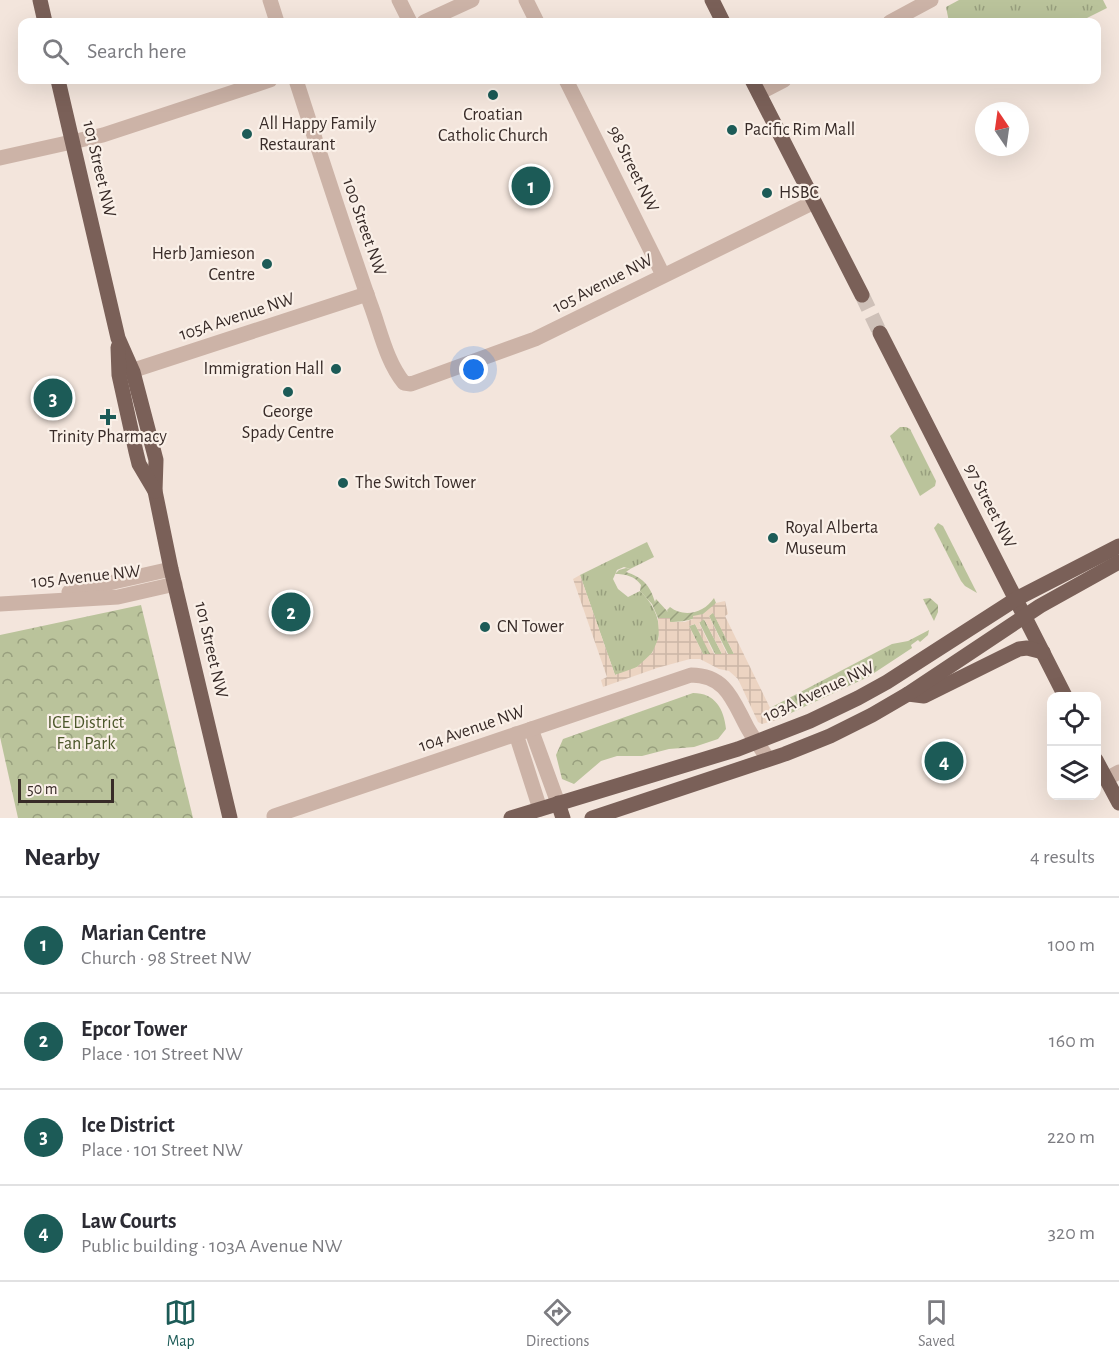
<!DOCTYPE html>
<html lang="en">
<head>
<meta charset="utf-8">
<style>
  body { margin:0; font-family:"Alegreya Sans",sans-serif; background:#f2f2f3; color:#2b2b33 }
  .controls { position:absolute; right:18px; bottom:18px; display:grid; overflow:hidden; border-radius:12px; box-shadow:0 6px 24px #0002 }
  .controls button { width:54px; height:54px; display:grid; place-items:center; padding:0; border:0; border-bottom:2px solid #e1e1e2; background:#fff; color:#2b2b33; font:30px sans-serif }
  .compass { position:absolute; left:975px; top:102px; width:54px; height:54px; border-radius:50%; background:#fff; box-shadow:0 6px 24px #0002; rotate:347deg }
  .scale { position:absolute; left:18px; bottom:15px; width:96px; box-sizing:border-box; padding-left:6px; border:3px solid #382b28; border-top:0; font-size:16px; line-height:21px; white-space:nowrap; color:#382b28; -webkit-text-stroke:4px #faf0e8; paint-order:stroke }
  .you { position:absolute; left:474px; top:370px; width:21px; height:21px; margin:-15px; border:4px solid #fff; border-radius:50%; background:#1a73e8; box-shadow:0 0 0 9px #1a73e833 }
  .badge { display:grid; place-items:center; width:39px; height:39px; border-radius:50%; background:#1c5b57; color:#fff; font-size:20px; font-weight:700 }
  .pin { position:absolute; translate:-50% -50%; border:3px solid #fff; box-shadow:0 2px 6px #0006 }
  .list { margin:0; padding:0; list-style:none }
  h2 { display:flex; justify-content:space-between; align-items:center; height:78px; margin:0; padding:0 24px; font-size:26px }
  h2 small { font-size:20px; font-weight:400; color:#7c7c81 }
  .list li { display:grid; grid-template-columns:39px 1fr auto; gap:18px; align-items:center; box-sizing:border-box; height:96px; padding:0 24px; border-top:2px solid #e1e1e2 }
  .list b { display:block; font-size:22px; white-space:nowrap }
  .list p { margin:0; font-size:20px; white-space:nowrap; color:#7c7c81 }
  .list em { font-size:20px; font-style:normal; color:#7c7c81 }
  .icon { flex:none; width:33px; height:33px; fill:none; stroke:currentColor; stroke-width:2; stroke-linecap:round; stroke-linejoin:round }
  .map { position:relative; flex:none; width:1119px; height:818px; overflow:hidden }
  .search { position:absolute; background:#fff; box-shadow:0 6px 24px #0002; left:18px; right:18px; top:18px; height:66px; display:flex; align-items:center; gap:15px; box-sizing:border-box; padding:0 21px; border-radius:12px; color:#7c7c81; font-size:22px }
  .sheet { height:462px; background:#fff }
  nav { display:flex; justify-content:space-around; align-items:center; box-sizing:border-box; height:84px; border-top:2px solid #e1e1e2; background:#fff; font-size:16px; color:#7c7c81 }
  nav a { display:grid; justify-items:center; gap:3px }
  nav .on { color:#1c5b57 }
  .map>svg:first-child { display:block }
  .grass { fill:url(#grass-tufts) }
  .park { fill:url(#park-crowns) }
  .garden { fill:url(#garden-furrows) }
  .plaza { fill:url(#plaza-grid); fill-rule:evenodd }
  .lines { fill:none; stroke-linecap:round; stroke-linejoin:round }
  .major-tunnel { stroke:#cec0b8; stroke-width:15; stroke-dasharray:15 8; stroke-linecap:butt }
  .minor { stroke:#ccb3a7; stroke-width:15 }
  .major { stroke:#7a6058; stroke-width:15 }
  .poi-dot { fill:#1c5b57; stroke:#faf0e8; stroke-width:2 }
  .labels { text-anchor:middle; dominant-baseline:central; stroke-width:4.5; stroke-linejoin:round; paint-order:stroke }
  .poi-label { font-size:18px; fill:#382b28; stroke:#faf0e8; text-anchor:start }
  .street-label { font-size:18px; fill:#382b28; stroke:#faf0e8 }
  .park-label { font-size:18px; fill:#4c572b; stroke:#faf0e8 }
</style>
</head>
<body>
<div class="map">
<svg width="1119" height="818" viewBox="0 0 1119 818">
  <defs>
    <pattern id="grass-tufts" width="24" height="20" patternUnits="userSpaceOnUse" patternTransform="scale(1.5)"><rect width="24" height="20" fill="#bac39b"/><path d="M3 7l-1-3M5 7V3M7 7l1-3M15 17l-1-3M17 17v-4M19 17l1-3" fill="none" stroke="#989f7e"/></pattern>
    <pattern id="park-crowns" width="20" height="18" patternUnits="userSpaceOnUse" patternTransform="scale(1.5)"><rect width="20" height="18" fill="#bac39b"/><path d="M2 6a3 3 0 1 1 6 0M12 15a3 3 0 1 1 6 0" fill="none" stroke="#989f7e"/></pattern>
    <pattern id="garden-furrows" width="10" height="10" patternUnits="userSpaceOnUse" patternTransform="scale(1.5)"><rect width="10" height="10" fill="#bac39b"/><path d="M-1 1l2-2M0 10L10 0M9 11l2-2" fill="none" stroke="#989f7e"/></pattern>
    <pattern id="plaza-grid" width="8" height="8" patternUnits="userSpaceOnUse" patternTransform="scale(1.5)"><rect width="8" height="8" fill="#ecd4c2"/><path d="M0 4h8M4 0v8" fill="none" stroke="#cbb6a7"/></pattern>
  </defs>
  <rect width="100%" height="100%" fill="#f3e5dc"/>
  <g class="grass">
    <polygon points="959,0 1103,0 1107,8 1079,22 949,22 946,7"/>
    <polygon points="900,427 906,427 910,429 936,481 935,486 920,496 890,436"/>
    <polygon points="938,523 943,526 977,593 965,586 961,581 934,528"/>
    <path d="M647 542 654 557 630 569 624 567 617 570 613 579 618 589 628 597 640 591C664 614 668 647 637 667 631 671 622 673 615 675L580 575Z"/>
    <polygon points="713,612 734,654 728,654 709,616"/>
    <polygon points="704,619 722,654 715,654 699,622"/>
    <polygon points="695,624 711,654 703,654 689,626"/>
    <polygon points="929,630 928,635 920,642 918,640 911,645 912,648 868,677 776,720 770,708 892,644 908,641"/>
  </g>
  <g class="park">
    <polygon points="141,605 193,818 18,818 0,737 0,635"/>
    <path d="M693 693C715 693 724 709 726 729L718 739 694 747 669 749 642 756H617L601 761 574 784 562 779 556 755 563 739Z"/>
  </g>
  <g class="garden">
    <path d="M626 568 630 569 626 572C642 577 650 585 655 602L656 599 668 612 667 610 670 607C684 618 704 613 714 598L716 603C704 618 688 622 669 622L670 619 658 618 652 604 640 591 641 585C635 576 625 574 615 574L619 570Z"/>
    <polygon points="930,598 938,605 938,612 934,621 923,599"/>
  </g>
  <path class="plaza" d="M580 575 615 675 637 667 652 653 659 637 658 618H670V622H685L693 619V616L703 614 716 603 725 601 728 614 725 616 776 720 762 724 758 722 738 679 729 671 719 669 700 659H690L657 668 603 687 601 680 607 677 573 579ZM713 613 734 654H727L709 616ZM704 619 722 654H714L699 623ZM695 624 710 654H703L689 626Z"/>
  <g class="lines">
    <polyline class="major-tunnel" points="862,295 880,333"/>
    <g class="minor">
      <polyline points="270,0 277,22"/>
      <polyline points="399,0 410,22"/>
      <polyline points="526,0 537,22"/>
      <polyline points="424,22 472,0"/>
      <polyline points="890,22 931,0"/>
      <path d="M296 80C320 154 344 229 370 303 380 329 386 361 404 383L411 384 535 339 814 202"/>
      <polyline points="566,80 663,275"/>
      <polyline points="759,93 784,80"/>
      <polyline points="0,158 103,135 270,80"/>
      <polyline points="122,374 367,294"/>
      <polyline points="69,592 171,569"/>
      <polyline points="0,604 118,597 175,584"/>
      <polyline points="531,729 558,803"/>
      <polyline points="516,734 540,809"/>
      <polyline points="1106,779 1119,772"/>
      <path d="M274 816 691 675C726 675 733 701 747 727 753 738 761 748 768 759"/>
    </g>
    <g class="major">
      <polyline points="40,0 45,22"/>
      <polyline points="712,0 723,22"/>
      <polyline points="58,80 118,338 133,372 156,460 155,491 171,569 230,818"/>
      <polyline points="752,80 862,295"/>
      <polyline points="880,333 1065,696"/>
      <polyline points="118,347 119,375 136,452 139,464 155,491"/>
      <polyline points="908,694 924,696 1019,649 1027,648 1043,652"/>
      <polyline points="1096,760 1119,803"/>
      <polyline points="558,803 563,818"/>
      <polyline points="511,818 738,749 810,721 858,698 887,682 1016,599 1119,546"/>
      <polyline points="592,818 785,754 830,736 872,715 908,694 1040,606 1119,562"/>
    </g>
  </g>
  <g class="poi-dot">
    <circle cx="493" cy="95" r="6"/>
    <circle cx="732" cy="130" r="6"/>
    <circle cx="247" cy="134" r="6"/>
    <circle cx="767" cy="193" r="6"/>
    <circle cx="267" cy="264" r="6"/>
    <circle cx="336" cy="369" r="6"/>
    <circle cx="288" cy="392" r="6"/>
    <path d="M105 408h6v6h6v6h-6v6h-6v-6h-6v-6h6z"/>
    <circle cx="343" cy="483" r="6"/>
    <circle cx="773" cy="538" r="6"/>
    <circle cx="485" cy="627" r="6"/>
  </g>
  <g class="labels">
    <g class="poi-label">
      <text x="493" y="115" text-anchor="middle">Croatian<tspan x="493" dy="21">Catholic Church</tspan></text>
      <text x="259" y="124">All Happy Family<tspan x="259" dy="21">Restaurant</tspan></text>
      <text x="744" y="130">Pacific Rim Mall</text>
      <text x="779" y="193">HSBC</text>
      <text x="255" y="254" text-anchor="end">Herb Jamieson<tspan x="255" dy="21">Centre</tspan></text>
      <text x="324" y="369" text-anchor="end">Immigration Hall</text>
      <text x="288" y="412" text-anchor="middle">George<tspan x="288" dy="21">Spady Centre</tspan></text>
      <text x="108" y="437" text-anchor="middle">Trinity Pharmacy</text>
      <text x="355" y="483">The Switch Tower</text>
      <text x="785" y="528">Royal Alberta<tspan x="785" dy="21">Museum</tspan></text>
      <text x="497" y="627">CN Tower</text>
    </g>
    <g class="street-label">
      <text transform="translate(99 169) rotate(77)">101 Street NW</text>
      <text transform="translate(633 169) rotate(64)">98 Street NW</text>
      <text transform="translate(364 227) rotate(71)">100 Street NW</text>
      <text transform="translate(603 284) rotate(-27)">105 Avenue NW</text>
      <text transform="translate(237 317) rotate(-18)">105A Avenue NW</text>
      <text transform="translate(990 506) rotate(63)">97 Street NW</text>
      <text transform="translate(86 577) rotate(-6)">105 Avenue NW</text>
      <text transform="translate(211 650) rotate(77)">101 Street NW</text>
      <text transform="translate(819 692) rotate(-25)">103A Avenue NW</text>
      <text transform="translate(472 729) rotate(-19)">104 Avenue NW</text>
    </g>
    <g class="park-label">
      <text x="86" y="723">ICE District<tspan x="86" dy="21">Fan Park</tspan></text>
    </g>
  </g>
</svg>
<div class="controls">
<button><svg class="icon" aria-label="locate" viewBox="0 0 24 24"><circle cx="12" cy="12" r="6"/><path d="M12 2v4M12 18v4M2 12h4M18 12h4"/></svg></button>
<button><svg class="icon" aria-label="layers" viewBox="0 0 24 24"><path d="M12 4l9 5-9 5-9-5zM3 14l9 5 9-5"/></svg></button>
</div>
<svg class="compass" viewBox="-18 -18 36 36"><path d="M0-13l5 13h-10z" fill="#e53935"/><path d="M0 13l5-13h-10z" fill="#7c7c81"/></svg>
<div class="scale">50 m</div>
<div class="you"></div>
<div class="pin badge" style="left:531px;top:186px">1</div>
<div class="pin badge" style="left:291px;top:612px">2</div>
<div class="pin badge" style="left:53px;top:398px">3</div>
<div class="pin badge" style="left:944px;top:761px">4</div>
<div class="search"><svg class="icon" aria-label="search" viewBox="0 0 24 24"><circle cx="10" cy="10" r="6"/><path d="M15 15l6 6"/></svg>Search here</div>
</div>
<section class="sheet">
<h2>Nearby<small>4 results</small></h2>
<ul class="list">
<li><span class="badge">1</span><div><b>Marian Centre</b><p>Church · 98 Street NW</p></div><em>100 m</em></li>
<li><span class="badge">2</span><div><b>Epcor Tower</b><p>Place · 101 Street NW</p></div><em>160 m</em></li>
<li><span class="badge">3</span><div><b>Ice District</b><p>Place · 101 Street NW</p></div><em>220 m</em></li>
<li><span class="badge">4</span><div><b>Law Courts</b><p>Public building · 103A Avenue NW</p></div><em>320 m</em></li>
</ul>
</section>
<nav>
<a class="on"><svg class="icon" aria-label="map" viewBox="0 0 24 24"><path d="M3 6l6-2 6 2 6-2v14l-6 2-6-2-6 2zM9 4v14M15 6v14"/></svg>Map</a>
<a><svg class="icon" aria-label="directions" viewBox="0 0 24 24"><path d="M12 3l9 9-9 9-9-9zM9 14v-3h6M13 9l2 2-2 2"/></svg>Directions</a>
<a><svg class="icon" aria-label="saved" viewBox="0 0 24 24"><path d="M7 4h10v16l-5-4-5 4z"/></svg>Saved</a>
</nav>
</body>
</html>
